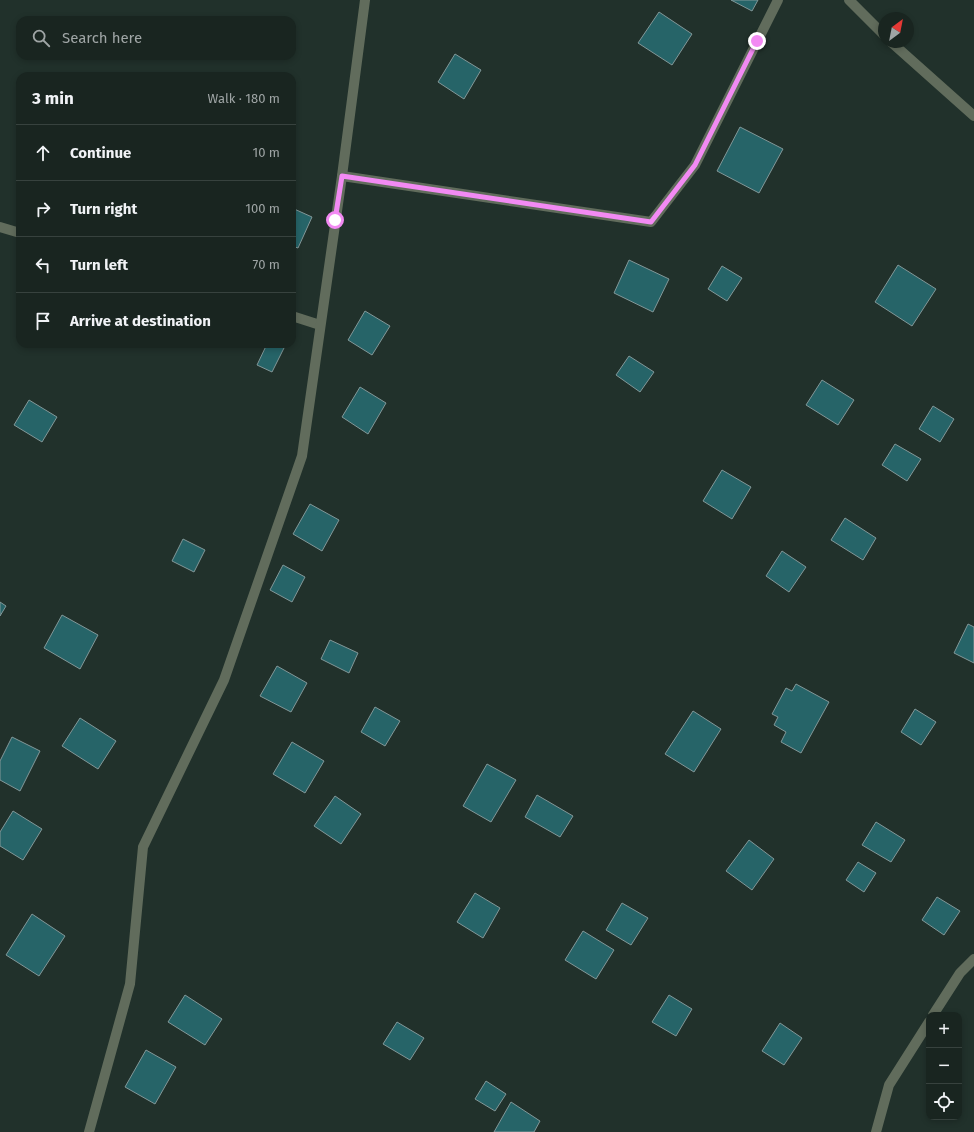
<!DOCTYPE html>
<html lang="en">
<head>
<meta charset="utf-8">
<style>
  body { margin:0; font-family:"Fira Sans",sans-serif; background:#222d29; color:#f1f3f6 }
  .controls { position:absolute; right:12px; bottom:12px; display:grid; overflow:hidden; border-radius:8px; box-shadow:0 2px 6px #0003 }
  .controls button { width:36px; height:36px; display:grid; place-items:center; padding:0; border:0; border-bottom:1px solid #37423e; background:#192520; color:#f1f3f6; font:20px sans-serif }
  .compass { position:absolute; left:878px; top:12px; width:36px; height:36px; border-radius:50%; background:#192520; box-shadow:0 2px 6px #0003; rotate:32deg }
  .stop { position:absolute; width:12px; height:12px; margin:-9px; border:3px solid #f28af3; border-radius:50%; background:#fff }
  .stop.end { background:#f28af3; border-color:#fff; box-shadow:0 1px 4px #0008 }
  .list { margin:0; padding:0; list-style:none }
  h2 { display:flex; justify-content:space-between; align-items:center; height:52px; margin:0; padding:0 16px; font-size:17px }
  h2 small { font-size:13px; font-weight:400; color:#9fa5a5 }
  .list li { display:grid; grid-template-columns:26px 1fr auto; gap:12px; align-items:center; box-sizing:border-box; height:56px; padding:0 16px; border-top:1px solid #37423e }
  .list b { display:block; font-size:15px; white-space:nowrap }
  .list em { font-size:13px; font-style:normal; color:#9fa5a5 }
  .icon { flex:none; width:22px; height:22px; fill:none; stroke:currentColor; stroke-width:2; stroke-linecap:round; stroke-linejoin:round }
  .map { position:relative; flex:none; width:974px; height:1132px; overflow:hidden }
  .search { position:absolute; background:#192520; box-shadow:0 2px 6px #0003; left:16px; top:16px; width:280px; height:44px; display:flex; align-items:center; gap:10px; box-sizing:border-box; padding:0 14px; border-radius:12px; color:#9fa5a5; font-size:15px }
  .panel { position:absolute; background:#192520; box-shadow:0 2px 6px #0003; left:16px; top:72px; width:280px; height:276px; border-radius:12px }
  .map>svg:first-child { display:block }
  .building { fill:#266468; stroke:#829798 }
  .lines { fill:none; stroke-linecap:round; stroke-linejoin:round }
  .minor { stroke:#616c5c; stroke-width:10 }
  .route { stroke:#f28af3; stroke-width:5 }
</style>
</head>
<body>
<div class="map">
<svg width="974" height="1132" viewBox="0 0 974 1132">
  <rect width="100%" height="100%" fill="#21312b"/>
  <g class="building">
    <polygon points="731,0 758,0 752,11"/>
    <polygon points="659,12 692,34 672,65 638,43"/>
    <polygon points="455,54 481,70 464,99 438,82"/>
    <polygon points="740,127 783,149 759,193 717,171"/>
    <polygon points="292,208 312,217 298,248 292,246"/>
    <polygon points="629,260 669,279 653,312 614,293"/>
    <polygon points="898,265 936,289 912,326 875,302"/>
    <polygon points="722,266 742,278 727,301 708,289"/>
    <polygon points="365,311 390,326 372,355 348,340"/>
    <polygon points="267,344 286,344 272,372 257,365"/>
    <polygon points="629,356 654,372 640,392 616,375"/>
    <polygon points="822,380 854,400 838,425 806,405"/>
    <polygon points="360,387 386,403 368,434 342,417"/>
    <polygon points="29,400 57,417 42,442 14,425"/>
    <polygon points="933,406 954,419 940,442 919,429"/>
    <polygon points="895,444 921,459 907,481 882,465"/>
    <polygon points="722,470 751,487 732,519 703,501"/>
    <polygon points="310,504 339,520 322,551 293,534"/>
    <polygon points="845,518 876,538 863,560 831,540"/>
    <polygon points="183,539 205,550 194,572 172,561"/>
    <polygon points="782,551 806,567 789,592 766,576"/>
    <polygon points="283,565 305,577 292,602 270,590"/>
    <polygon points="0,602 6,606 0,616"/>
    <polygon points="62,615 98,635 80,669 44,648"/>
    <polygon points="968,624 974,627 974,663 954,653"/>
    <polygon points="330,640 358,653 349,673 321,659"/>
    <polygon points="277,666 307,683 291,712 260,696"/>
    <polygon points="796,684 829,702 801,753 781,742 786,732 774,725 778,717 772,714 786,688 792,691"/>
    <polygon points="375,707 400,721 385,746 361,732"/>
    <polygon points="915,709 936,722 921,745 901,732"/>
    <polygon points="693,711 721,729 694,772 665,754"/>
    <polygon points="80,718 116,741 98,769 62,746"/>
    <polygon points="12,737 40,751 20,791 0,780 0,761"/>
    <polygon points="292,742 324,761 305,793 273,774"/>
    <polygon points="487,764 516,780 491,822 463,806"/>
    <polygon points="537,795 573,816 560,837 525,817"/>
    <polygon points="335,796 361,814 341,844 314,826"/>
    <polygon points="13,811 42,829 23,860 0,846 0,832"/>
    <polygon points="876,822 905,840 891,862 862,845"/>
    <polygon points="749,840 774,859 752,890 726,871"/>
    <polygon points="858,862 876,873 864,892 846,880"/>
    <polygon points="475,893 500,908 483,938 457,922"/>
    <polygon points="937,897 960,911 944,935 922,920"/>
    <polygon points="622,903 648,918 631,945 606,930"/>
    <polygon points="32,914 65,936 39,976 6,955"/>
    <polygon points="583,931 614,950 596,979 565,960"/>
    <polygon points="185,995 222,1019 205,1045 168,1022"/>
    <polygon points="669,995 692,1009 676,1036 652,1022"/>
    <polygon points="397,1022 424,1038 410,1060 383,1044"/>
    <polygon points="780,1023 802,1038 784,1065 762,1051"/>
    <polygon points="146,1050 176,1067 155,1104 125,1087"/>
    <polygon points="486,1081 506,1094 495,1111 475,1099"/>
    <polygon points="511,1102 540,1121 534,1132 494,1132"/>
  </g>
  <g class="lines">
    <g class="minor">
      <polyline points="849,0 884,35"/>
      <polyline points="891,42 974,116"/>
      <polyline points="342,176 651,222 695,165 778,0"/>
      <polyline points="0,227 20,233"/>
      <polyline points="292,316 320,325"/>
      <polyline points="933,1015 960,973 974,959"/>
      <polyline points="89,1132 130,984 143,847 224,680 302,456 342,176 365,0"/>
      <polyline points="876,1132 889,1085 929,1022"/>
    </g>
  </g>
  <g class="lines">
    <polyline class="route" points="335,220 342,176 651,222 695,165 757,41"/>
  </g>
</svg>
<div class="controls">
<button>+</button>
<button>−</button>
<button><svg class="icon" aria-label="locate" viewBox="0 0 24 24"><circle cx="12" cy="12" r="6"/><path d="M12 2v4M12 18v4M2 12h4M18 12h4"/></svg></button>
</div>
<svg class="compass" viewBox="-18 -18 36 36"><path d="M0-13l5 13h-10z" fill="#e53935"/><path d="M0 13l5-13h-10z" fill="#9fa5a5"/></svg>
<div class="stop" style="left:335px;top:220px"></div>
<div class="stop end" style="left:757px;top:41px"></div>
<div class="search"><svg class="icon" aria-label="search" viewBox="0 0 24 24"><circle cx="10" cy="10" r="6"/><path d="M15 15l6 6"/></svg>Search here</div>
<section class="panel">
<h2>3 min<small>Walk · 180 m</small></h2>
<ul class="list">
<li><svg class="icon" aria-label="ahead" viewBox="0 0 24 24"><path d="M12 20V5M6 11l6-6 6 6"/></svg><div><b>Continue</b></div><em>10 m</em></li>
<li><svg class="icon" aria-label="right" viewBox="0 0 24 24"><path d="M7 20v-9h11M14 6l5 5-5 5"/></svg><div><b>Turn right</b></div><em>100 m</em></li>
<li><svg class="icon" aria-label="left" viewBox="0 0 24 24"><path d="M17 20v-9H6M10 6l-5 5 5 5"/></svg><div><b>Turn left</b></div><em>70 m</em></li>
<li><svg class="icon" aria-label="arrive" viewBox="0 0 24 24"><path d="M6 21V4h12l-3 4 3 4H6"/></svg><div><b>Arrive at destination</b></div></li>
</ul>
</section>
</div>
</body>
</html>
